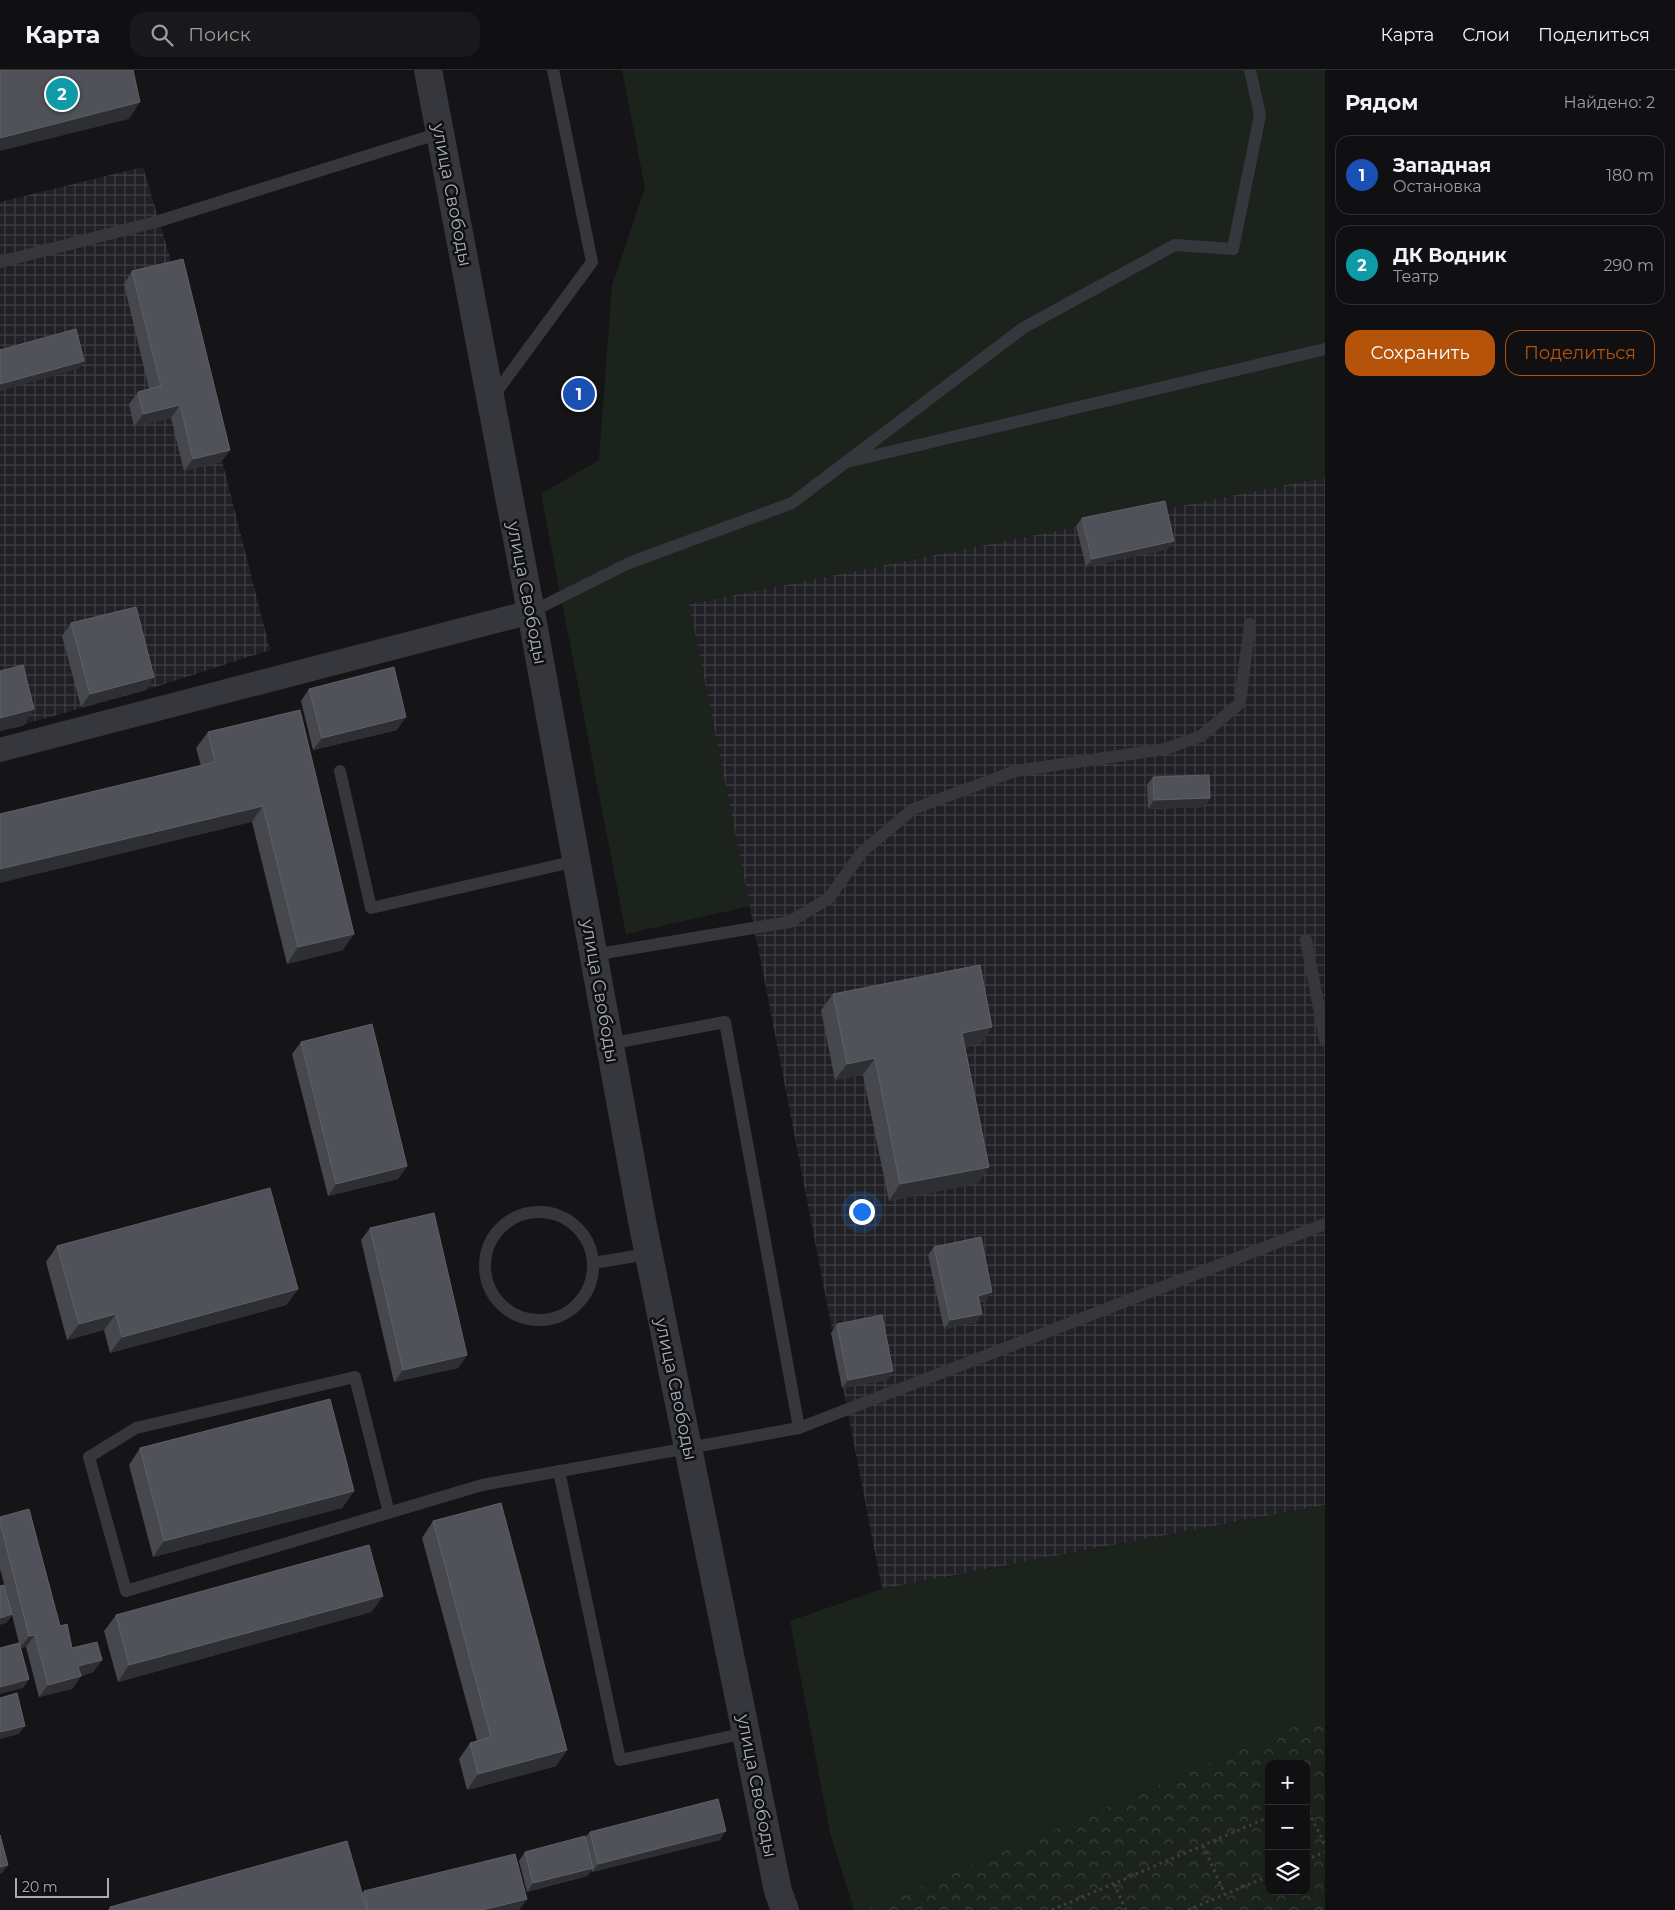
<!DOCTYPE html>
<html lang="ru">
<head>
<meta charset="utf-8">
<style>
  body { margin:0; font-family:Montserrat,sans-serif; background:#19191b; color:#f1f3f6 }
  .controls { position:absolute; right:15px; bottom:15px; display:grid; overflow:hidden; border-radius:10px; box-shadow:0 5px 20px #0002 }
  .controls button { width:45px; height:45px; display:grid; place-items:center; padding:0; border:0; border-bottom:1px solid #303032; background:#101012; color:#f1f3f6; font:25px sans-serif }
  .scale { position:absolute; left:15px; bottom:12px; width:94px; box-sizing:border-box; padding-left:5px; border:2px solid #a6acb9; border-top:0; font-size:14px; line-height:18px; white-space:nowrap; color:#a6acb9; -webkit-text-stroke:4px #101013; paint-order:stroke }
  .you { position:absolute; left:861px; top:1141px; width:18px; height:18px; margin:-12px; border:4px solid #fff; border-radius:50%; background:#1a73e8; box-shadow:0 0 0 8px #1a73e833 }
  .badge { display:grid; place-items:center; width:32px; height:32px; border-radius:50%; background:#b45309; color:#fff; font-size:16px; font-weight:700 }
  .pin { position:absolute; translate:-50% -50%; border:2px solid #fff; box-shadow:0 1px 5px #0006 }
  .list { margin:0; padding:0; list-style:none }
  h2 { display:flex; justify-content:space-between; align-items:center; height:65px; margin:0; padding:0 20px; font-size:21px }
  h2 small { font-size:16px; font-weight:400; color:#9c9d9f }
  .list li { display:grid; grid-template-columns:32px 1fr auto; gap:15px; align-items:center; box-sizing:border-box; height:80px; margin:0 10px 10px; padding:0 10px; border:1px solid #303032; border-radius:15px }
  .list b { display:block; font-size:19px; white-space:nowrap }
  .list p { margin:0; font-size:16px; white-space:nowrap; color:#9c9d9f }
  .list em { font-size:16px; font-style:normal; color:#9c9d9f }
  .actions { display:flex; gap:10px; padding:15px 20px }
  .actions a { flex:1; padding:11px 0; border:1px solid #b45309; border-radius:15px; text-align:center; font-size:18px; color:#b45309 }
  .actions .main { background:#b45309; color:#fff }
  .icon { flex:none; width:28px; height:28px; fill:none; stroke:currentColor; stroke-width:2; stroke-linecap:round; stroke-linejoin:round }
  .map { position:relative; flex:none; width:1325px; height:1840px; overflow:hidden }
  header { display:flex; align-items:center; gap:30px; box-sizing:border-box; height:70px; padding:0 25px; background:#101012; border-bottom:1px solid #303032 }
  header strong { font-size:24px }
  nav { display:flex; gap:28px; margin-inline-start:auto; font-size:18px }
  .search { width:350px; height:45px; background:#19191b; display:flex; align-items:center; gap:12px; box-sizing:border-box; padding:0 18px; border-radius:15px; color:#9c9d9f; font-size:19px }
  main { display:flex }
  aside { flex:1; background:#101012 }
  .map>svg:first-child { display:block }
  .industrial { fill:url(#industrial-grid) }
  .grass { fill:#1b231c }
  .park { fill:url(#park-crowns); fill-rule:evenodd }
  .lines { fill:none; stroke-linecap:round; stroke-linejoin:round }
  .path { stroke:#3c3e44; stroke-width:3; stroke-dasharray:2.5 4; stroke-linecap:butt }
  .service { stroke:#36373d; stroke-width:12 }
  .minor { stroke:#36373d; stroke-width:24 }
  .tertiary { stroke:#36373d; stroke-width:28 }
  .wall { fill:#46484d }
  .shaded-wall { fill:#2e2f33 }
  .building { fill:#515259; stroke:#5e6068 }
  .labels { text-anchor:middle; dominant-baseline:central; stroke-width:5; stroke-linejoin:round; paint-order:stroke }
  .street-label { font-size:18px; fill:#a6acb9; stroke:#101013 }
</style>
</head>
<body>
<header>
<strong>Карта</strong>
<div class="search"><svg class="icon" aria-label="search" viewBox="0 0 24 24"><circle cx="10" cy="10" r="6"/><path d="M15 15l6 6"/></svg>Поиск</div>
<nav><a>Карта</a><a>Слои</a><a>Поделиться</a></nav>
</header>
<main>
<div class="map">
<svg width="1325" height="1840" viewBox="0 0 1325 1840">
  <defs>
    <pattern id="industrial-grid" width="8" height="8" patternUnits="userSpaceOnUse" patternTransform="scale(1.25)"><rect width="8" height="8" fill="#212125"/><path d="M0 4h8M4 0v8" fill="none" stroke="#3e3f43"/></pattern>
    <pattern id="park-crowns" width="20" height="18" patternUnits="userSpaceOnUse" patternTransform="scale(1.25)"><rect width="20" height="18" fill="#1b231c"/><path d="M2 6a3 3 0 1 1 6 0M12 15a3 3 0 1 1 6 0" fill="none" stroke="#39403b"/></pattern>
  </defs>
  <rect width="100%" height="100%" fill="#151518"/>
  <g class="industrial">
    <polygon points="143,97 174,201 270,580 146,620 0,661 0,132"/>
    <polygon points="1325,407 1325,1435 882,1519 768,928 689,534"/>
  </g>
  <g class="grass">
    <polygon points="622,0 1325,0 1325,407 689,534 750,836 626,864 541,424 599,390 612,215 645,118"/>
    <polygon points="1325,1435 1325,1644 867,1840 854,1840 830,1763 790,1551 882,1519"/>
  </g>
  <path class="park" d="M1325 1644V1840H867ZM1269 1694H1306V1821H1269Z"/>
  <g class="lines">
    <g class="path">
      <polyline points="1306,1736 1325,1775"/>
      <polyline points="1203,1776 1225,1824"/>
      <polyline points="1306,1790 1325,1782"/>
      <polyline points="1114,1814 1126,1840"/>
      <polyline points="1052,1840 1269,1747"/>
      <polyline points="1188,1840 1269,1806"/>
    </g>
    <g class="service">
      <polyline points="0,192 159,151 440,63"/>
      <polyline points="492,328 592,192 553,0"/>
      <polyline points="851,391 1325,279"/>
      <polyline points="531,542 629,493 792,433 1023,258 1175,175 1233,179 1260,45 1250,0"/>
      <polyline points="340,701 371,838 576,791"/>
      <polyline points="1306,870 1325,970"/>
      <polyline points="593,885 789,852 828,829 862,782 913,739 1015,701 1165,679 1201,666 1240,633 1250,554"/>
      <circle cx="539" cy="1196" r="54"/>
      <polyline points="593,1193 648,1184"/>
      <polyline points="799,1358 1325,1154"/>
      <polyline points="559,1401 620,1690 746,1663"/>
      <polyline points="389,1443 355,1307 136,1358 89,1387 126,1521 482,1415 799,1358 725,952 609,974"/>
    </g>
    <polyline class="minor" points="0,680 531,542"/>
    <polyline class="tertiary" points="428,0 531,542 642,1151 778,1821 785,1840"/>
  </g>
  <g class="wall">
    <polygon points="132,201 230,380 221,392 184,401 171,348 134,357 129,334 138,322 149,319 124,214"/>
    <polygon points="1082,448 1168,479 1086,497 1076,456"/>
    <polygon points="71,553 146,620 81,637 62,566"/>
    <polygon points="309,619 397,660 313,680 301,631"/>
    <polygon points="300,640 343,880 287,894 252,752 201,696 196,678 208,662"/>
    <polygon points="1153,707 1210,728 1204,737 1148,739 1147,715"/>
    <polygon points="833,924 981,974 965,977 989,1097 978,1113 889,1131 863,1005 835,1010 821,940"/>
    <polygon points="301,972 407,1096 398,1109 328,1126 292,984"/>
    <polygon points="370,1158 467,1285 458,1298 394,1312 361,1170"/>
    <polygon points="57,1176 298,1219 286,1235 110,1283 104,1260 67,1270 46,1192"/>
    <polygon points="934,1177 986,1231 979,1233 982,1244 976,1252 944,1259 928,1185"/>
    <polygon points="837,1254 893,1301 887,1310 842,1318 831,1263"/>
    <polygon points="140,1378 354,1421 342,1438 153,1487 129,1395"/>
    <polygon points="0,1447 72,1578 102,1590 93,1602 81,1606 72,1619 39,1627 26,1577 21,1578 29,1609 23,1618 19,1573 12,1545 6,1553 8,1528 0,1499"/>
    <polygon points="433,1451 567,1680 556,1696 467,1720 459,1689 470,1673 477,1671 422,1468"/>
    <polygon points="383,1526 371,1542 118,1612 104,1561 116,1545"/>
    <polygon points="590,1762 720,1770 592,1802 592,1800 587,1806 527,1822 519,1791 525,1782 585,1767"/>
    <polygon points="364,1821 527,1829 519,1840 108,1840 110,1837 362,1823"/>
  </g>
  <g class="shaded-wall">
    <polygon points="140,32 129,49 0,81 0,68"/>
    <polygon points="84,291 78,299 0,321 0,314"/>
    <polygon points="180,335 171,348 134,357 143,344"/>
    <polygon points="230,380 221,392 184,401 193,389"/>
    <polygon points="1174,471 1168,479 1086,497 1092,489"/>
    <polygon points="154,607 146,620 81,637 90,624"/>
    <polygon points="34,639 23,656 0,661 0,648"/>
    <polygon points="406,647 397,660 313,680 322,668"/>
    <polygon points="1210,728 1204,737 1148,739 1154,730"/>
    <polygon points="263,736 252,752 0,813 0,799"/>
    <polygon points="354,864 343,880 287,894 298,877"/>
    <polygon points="992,957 981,974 951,979 962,963"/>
    <polygon points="875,988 863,1005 835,1010 847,994"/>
    <polygon points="407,1096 398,1109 328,1126 336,1114"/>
    <polygon points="989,1097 978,1113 889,1131 900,1114"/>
    <polygon points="298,1219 286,1235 110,1283 122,1267"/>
    <polygon points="992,1222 986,1231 972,1234 978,1226"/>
    <polygon points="116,1244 104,1260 67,1270 79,1254"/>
    <polygon points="982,1244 976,1252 944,1259 950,1250"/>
    <polygon points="467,1285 458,1298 394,1312 403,1300"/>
    <polygon points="893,1301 887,1310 842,1318 848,1310"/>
    <polygon points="354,1421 342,1438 153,1487 164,1471"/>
    <polygon points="383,1526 371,1542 118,1612 129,1595"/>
    <polygon points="12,1544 6,1553 0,1555 0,1548"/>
    <polygon points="35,1565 26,1577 20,1578 29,1566"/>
    <polygon points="102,1590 93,1602 70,1609 78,1596"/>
    <polygon points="81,1606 72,1619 39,1627 48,1615"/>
    <polygon points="29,1609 23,1618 0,1624 0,1617"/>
    <polygon points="25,1656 19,1664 0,1669 0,1662"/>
    <polygon points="567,1680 556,1696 467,1720 478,1704"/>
    <polygon points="726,1761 720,1770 592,1802 598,1794"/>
    <polygon points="8,1795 2,1803 0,1804 0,1797"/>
    <polygon points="593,1798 587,1806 527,1822 533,1813"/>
    <polygon points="527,1829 519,1840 482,1840"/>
  </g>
  <g class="building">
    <polygon points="0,0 133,0 140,32 0,68"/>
    <polygon points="183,189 230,380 193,389 180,335 143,344 138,322 161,316 132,201"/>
    <polygon points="76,259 84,291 0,314 0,280"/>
    <polygon points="1165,431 1174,471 1092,489 1082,448"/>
    <polygon points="136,537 154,607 90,624 71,553"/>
    <polygon points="23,595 34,639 0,648 0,601"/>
    <polygon points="394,597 406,647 322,668 309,619"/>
    <polygon points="300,640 354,864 298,877 263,736 0,799 0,744 215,692 208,662"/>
    <polygon points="1209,705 1210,728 1154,730 1153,707"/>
    <polygon points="980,895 992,957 962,963 989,1097 900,1114 875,988 847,994 833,924"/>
    <polygon points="372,954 407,1096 336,1114 301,972"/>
    <polygon points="270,1118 298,1219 122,1267 116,1244 79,1254 57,1176"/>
    <polygon points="434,1143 467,1285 403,1300 370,1158"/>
    <polygon points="981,1167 992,1222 978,1226 982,1244 950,1250 934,1177"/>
    <polygon points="882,1245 893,1301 848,1310 837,1254"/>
    <polygon points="330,1329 354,1421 164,1471 140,1378"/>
    <polygon points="501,1433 567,1680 478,1704 470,1673 491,1667 433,1451"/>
    <polygon points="29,1439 60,1556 67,1554 72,1578 97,1572 102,1590 78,1596 81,1606 48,1615 35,1565 29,1566 0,1452 0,1447"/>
    <polygon points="369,1475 383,1526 129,1595 116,1545"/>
    <polygon points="4,1515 12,1544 0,1548 0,1516"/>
    <polygon points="19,1573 29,1609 0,1617 0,1578"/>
    <polygon points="17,1623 25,1656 0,1662 0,1628"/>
    <polygon points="718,1729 726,1761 598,1794 590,1762"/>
    <polygon points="0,1765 8,1795 0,1797"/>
    <polygon points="585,1766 593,1798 533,1813 525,1782"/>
    <polygon points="347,1771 367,1840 111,1840 110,1837"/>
    <polygon points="515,1784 527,1829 482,1840 368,1840 364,1821"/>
  </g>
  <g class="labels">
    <g class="street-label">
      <text transform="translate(452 125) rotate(79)">улица Свободы</text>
      <text transform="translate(527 523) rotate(79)">улица Свободы</text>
      <text transform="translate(600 921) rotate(80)">улица Свободы</text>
      <text transform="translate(676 1319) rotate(78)">улица Свободы</text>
      <text transform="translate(757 1716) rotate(79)">улица Свободы</text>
    </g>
  </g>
</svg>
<div class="controls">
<button>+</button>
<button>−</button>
<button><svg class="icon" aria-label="layers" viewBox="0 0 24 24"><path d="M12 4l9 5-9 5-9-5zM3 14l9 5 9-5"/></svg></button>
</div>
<div class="scale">20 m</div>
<div class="you"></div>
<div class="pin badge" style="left:579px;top:324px;background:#1a4fb4">1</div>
<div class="pin badge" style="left:62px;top:24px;background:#0f9aa8">2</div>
</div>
<aside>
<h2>Рядом<small>Найдено: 2</small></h2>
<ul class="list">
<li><span class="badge" style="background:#1a4fb4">1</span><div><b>Западная</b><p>Остановка</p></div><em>180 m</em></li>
<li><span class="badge" style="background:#0f9aa8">2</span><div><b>ДК Водник</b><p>Театр</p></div><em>290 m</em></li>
</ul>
<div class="actions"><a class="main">Сохранить</a><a>Поделиться</a></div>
</aside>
</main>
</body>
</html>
